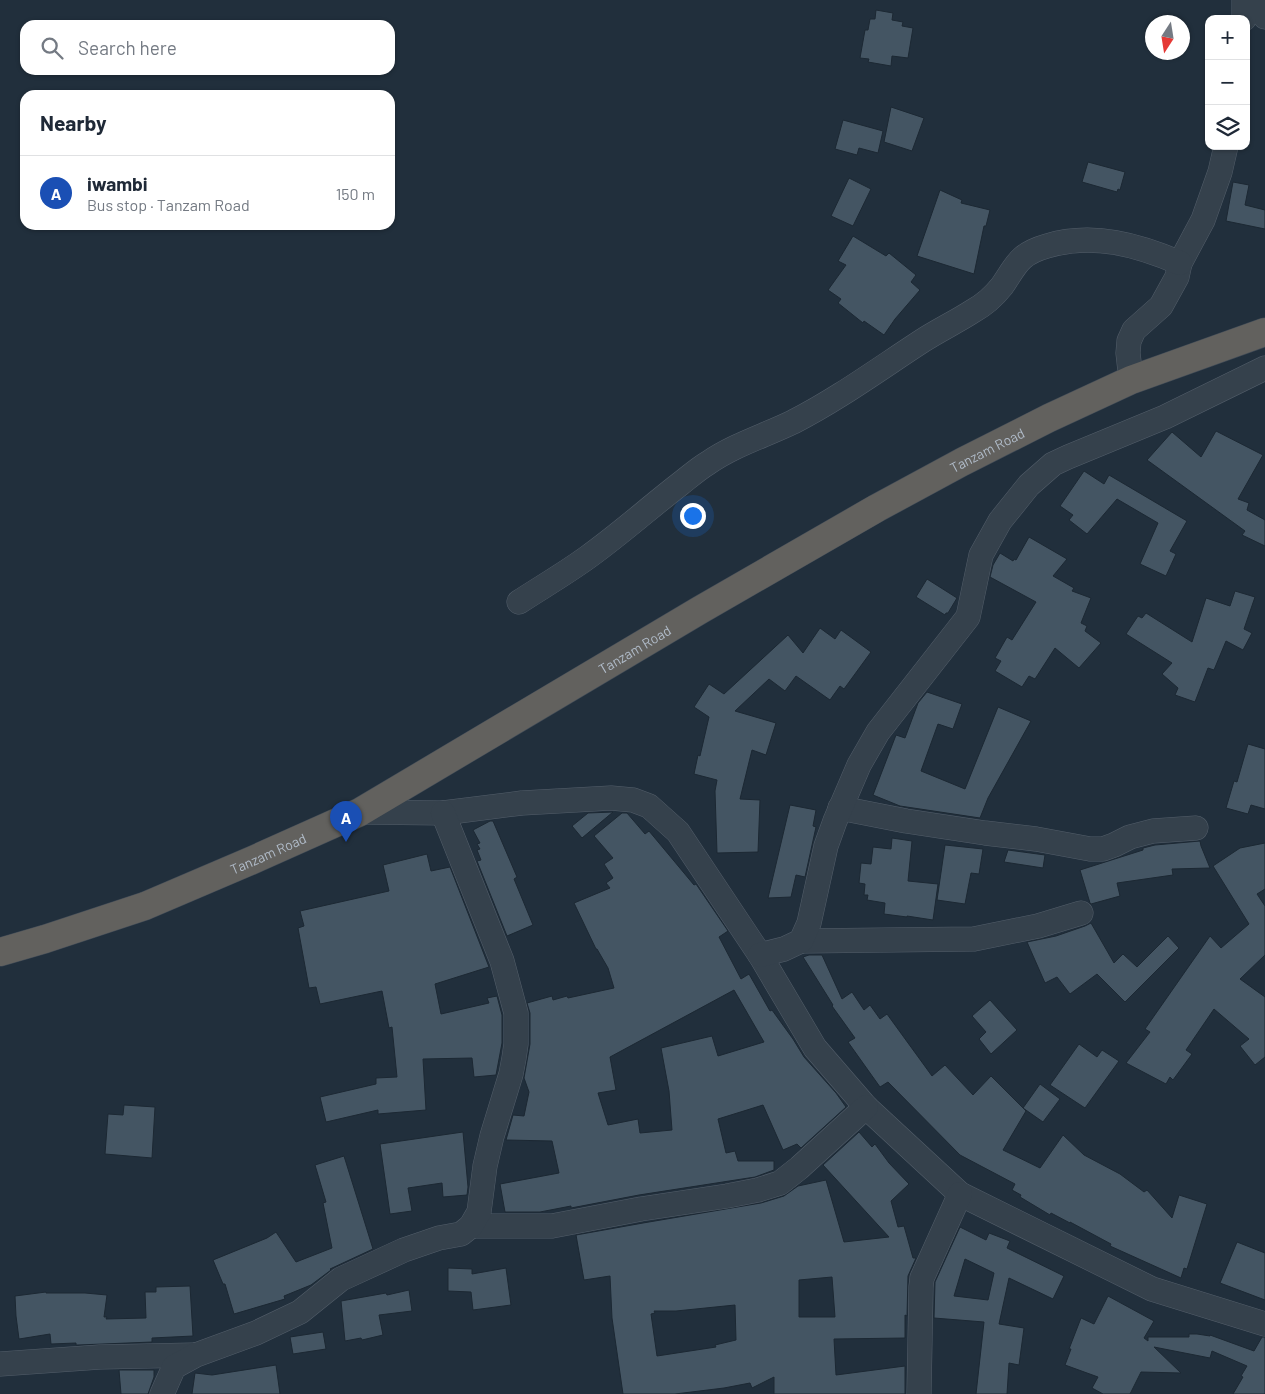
<!DOCTYPE html>
<html lang="en">
<head>
<meta charset="utf-8">
<style>
  body { margin:0; font-family:Barlow,sans-serif; background:#f6f6f7; color:#1f2937 }
  .controls { position:absolute; right:15px; top:15px; display:grid; overflow:hidden; border-radius:10px; box-shadow:0 1px 4px #0004 }
  .controls button { width:45px; height:45px; display:grid; place-items:center; padding:0; border:0; border-bottom:1px solid #e0e1e3; background:#fff; color:#1f2937; font:25px sans-serif }
  .compass { position:absolute; left:1145px; top:15px; width:45px; height:45px; border-radius:50%; background:#fff; box-shadow:0 1px 4px #0004; rotate:192deg }
  .you { position:absolute; left:692px; top:515px; width:18px; height:18px; margin:-12px; border:4px solid #fff; border-radius:50%; background:#1a73e8; box-shadow:0 0 0 8px #1a73e833 }
  .badge { display:grid; place-items:center; width:32px; height:32px; border-radius:50%; background:#0b8043; color:#fff; font-size:16px; font-weight:700 }
  .pin { position:absolute; translate:-50% -41px; filter:drop-shadow(0 1px 2px #0008) }
  .pin::after { content:''; position:absolute; top:26px; width:18px; height:15px; background:inherit; clip-path:polygon(0 0,100% 0,50% 100%) }
  .list { margin:0; padding:0; list-style:none }
  h2 { display:flex; justify-content:space-between; align-items:center; height:65px; margin:0; padding:0 20px; font-size:21px }
  h2 small { font-size:16px; font-weight:400; color:#747a83 }
  .list li { display:grid; grid-template-columns:32px 1fr auto; gap:15px; align-items:center; box-sizing:border-box; height:75px; padding:0 20px; border-top:1px solid #e0e1e3 }
  .list b { display:block; font-size:19px; white-space:nowrap }
  .list p { margin:0; font-size:16px; white-space:nowrap; color:#747a83 }
  .list em { font-size:16px; font-style:normal; color:#747a83 }
  .icon { flex:none; width:28px; height:28px; fill:none; stroke:currentColor; stroke-width:2; stroke-linecap:round; stroke-linejoin:round }
  .map { position:relative; flex:none; width:1265px; height:1394px; overflow:hidden }
  .search { position:absolute; background:#fff; box-shadow:0 1px 4px #0004; left:20px; top:20px; width:375px; height:55px; display:flex; align-items:center; gap:12px; box-sizing:border-box; padding:0 18px; border-radius:15px; color:#747a83; font-size:19px }
  .panel { position:absolute; background:#fff; box-shadow:0 1px 4px #0004; left:20px; top:90px; width:375px; height:140px; border-radius:15px }
  .map>svg:first-child { display:block }
  .building { fill:#445563; stroke:#1c2833; fill-rule:evenodd }
  .lines { fill:none; stroke-linecap:round; stroke-linejoin:round }
  .minor-casing { stroke:#535e6a; stroke-width:25 }
  .trunk-casing { stroke:#404b57; stroke-width:29 }
  .minor { stroke:#35414c; stroke-width:24 }
  .trunk { stroke:#62615e; stroke-width:28 }
  .labels { text-anchor:middle; dominant-baseline:central; stroke-width:5; stroke-linejoin:round; paint-order:stroke }
  .street-label { font-size:14px; fill:#b0bbc8; stroke:#1a2631 }
</style>
</head>
<body>
<div class="map">
<svg width="1265" height="1394" viewBox="0 0 1265 1394">
  <rect width="100%" height="100%" fill="#212f3c"/>
  <g class="building">
    <polygon points="876,10 893,13 892,20 903,22 902,26 913,28 908,58 892,56 891,66 868,62 869,59 860,58 865,30 868,30 870,19 875,19"/>
    <polygon points="891,107 924,118 912,151 884,142"/>
    <polygon points="843,120 883,131 878,153 859,148 857,155 835,149"/>
    <polygon points="1088,162 1125,172 1120,190 1118,189 1117,192 1082,182"/>
    <polygon points="849,178 871,189 853,226 831,216"/>
    <polygon points="1233,182 1249,185 1245,205 1265,210 1265,229 1226,221"/>
    <polygon points="940,190 962,200 961,203 990,210 986,226 984,226 974,274 917,256"/>
    <polygon points="853,236 886,256 889,253 916,275 911,282 920,290 895,319 884,335 864,321 863,323 838,303 841,299 828,290 846,265 838,261"/>
    <polygon points="1216,431 1263,455 1238,499 1249,503 1247,510 1265,520 1265,546 1242,535 1245,531 1147,460 1172,432 1201,457"/>
    <polygon points="1084,471 1104,484 1109,475 1187,521 1170,551 1176,554 1166,576 1140,564 1158,523 1117,499 1087,534 1069,520 1073,515 1060,506"/>
    <polygon points="1029,537 1067,559 1053,576 1074,588 1072,591 1091,598 1081,623 1087,626 1085,631 1101,643 1079,668 1055,648 1035,679 1029,676 1022,687 995,671 1001,661 995,658 1007,637 1012,640 1036,602 990,577 993,565 1000,553 1013,561 1014,559 1016,560"/>
    <polygon points="927,579 957,598 948,613 946,613 945,615 916,597"/>
    <polygon points="1235,591 1255,597 1244,629 1252,633 1243,650 1226,641 1214,670 1208,668 1195,702 1175,695 1178,688 1162,674 1172,663 1126,634 1138,616 1142,618 1146,613 1192,642 1206,598 1230,606"/>
    <polygon points="820,628 835,639 841,630 871,652 844,689 840,686 830,700 796,676 785,691 769,679 735,711 776,723 766,755 752,750 740,799 760,800 758,852 717,853 715,791 717,780 694,774 698,755 700,756 709,717 694,707 709,684 724,694 788,635 803,653"/>
    <polygon points="927,692 962,704 953,729 938,724 921,771 965,789 998,707 1031,721 988,798 980,818 900,806 873,795 896,735 905,738 918,703"/>
    <polygon points="1248,744 1265,749 1265,809 1251,805 1248,814 1226,808 1234,781 1237,782"/>
    <polygon points="790,805 816,810 813,826 816,827 805,877 796,875 791,897 768,898"/>
    <polygon points="613,812 582,838 572,826 588,813"/>
    <path d="M622 813H627L645 834 649 831 694 885 696 884 728 931 719 937 741 979 749 974 770 1011 772 1010 793 1039 804 1057 836 1093 846 1107 801 1148 797 1144 783 1150 763 1105 718 1119 726 1153 735 1151 738 1161H774V1170L755 1177 639 1195 571 1208V1206L540 1212H505L500 1184 559 1173 552 1141 506 1140 513 1115 524 1116 529 1092 524 1078 530 1044V1013L527 1003 552 996 553 1000 567 996 568 998 614 988 608 968 597 949H596L574 903 610 888 606 883 613 878 604 864 613 858 594 836ZM734 990 764 1042 718 1056 712 1036 661 1048 669 1091 672 1130 640 1133 638 1119 608 1125 598 1093 616 1090 610 1057Z"/>
    <polygon points="490,821 493,821 517,877 514,879 533,925 507,936 477,861 481,860 477,850 480,849 477,844 480,843 473,830"/>
    <polygon points="892,838 912,841 908,881 938,884 933,920 907,916 907,917 884,914 885,903 867,900 868,895 864,895 865,884 859,883 861,863 871,864 873,847 891,849"/>
    <polygon points="1200,841 1201,846 1210,868 1172,869 1173,875 1117,883 1120,896 1091,904 1090,903 1080,870 1143,850 1143,848 1155,845"/>
    <polygon points="1265,843 1265,889 1257,894 1265,906 1265,955 1240,979 1265,997 1265,1057 1255,1065 1240,1046 1249,1039 1214,1009 1186,1050 1192,1054 1173,1080 1170,1077 1166,1084 1126,1063 1150,1032 1145,1029 1210,936 1221,948 1249,924 1213,866 1240,848"/>
    <polygon points="945,845 983,849 979,874 971,873 965,904 937,900"/>
    <polygon points="1008,850 1045,855 1043,868 1004,862"/>
    <polygon points="427,854 431,871 450,867 489,967 435,984 441,1014 489,1003 487,998 497,996 502,1015 502,1043 496,1075 474,1077 472,1058 423,1059 426,1110 378,1114 378,1110 326,1122 320,1097 376,1084 376,1078 397,1077 392,1027 389,1028 382,991 320,1004 316,987 309,988 298,928 304,926 300,911 389,891 383,865"/>
    <polygon points="1091,923 1114,963 1123,954 1137,967 1168,936 1179,948 1125,1002 1097,974 1070,994 1057,977 1045,983 1027,942 1056,936 1085,926"/>
    <polygon points="809,955 822,955 842,999 852,992 864,1010 870,1005 880,1019 887,1014 932,1076 945,1065 973,1095 991,1076 1026,1111 1003,1150 1040,1168 1063,1135 1084,1155 1120,1174 1144,1192 1147,1190 1172,1218 1179,1195 1207,1204 1187,1269 1184,1268 1181,1278 1110,1246 1111,1244 1070,1222 1070,1223 1051,1213 1050,1215 1020,1197 1021,1195 1012,1190 1015,1184 960,1155 888,1082 880,1087 848,1042 855,1038 832,1006 833,1005 803,957"/>
    <polygon points="990,1000 1017,1030 991,1054 979,1039 986,1032 972,1016"/>
    <polygon points="1079,1044 1097,1057 1102,1050 1119,1061 1085,1108 1050,1085"/>
    <polygon points="1040,1084 1060,1099 1043,1122 1023,1108"/>
    <polygon points="124,1105 155,1107 152,1158 105,1154 108,1114 123,1115"/>
    <polygon points="463,1132 468,1187 467,1195 443,1197 442,1183 408,1188 412,1211 390,1214 380,1144"/>
    <path d="M859 1132 872 1147 875 1144 889 1163 909 1184 891 1201 898 1227 904 1226 913 1258H916L908 1276 907 1316 905 1315V1338L834 1339 836 1375 905 1366V1394H774V1377L752 1388 750 1383 724 1388 675 1394H623L612 1318 610 1276 584 1280 576 1235 643 1223 761 1203 784 1196 798 1186 826 1180 844 1242 889 1237 823 1165ZM832 1277 835 1317H799V1280ZM735 1305 736 1340 715 1345 716 1347 657 1356 651 1314 655 1313 654 1311H676Z"/>
    <polygon points="344,1156 373,1249 330,1269 331,1270 311,1285 284,1296 285,1299 234,1314 225,1284 223,1284 213,1260 267,1238 276,1232 296,1262 332,1248 323,1203 326,1202 315,1165"/>
    <path d="M960 1227 986 1240 989 1233 1010 1241 1007 1248 1064 1276 1053 1299 1009 1278 999 1324 1024 1328 1019 1365 1009 1363 1007 1394H976L984 1322 934 1318 935 1282ZM965 1259 994 1273 988 1300 954 1296Z"/>
    <polygon points="1237,1242 1265,1253 1265,1300 1220,1283"/>
    <polygon points="448,1268 472,1269 472,1274 506,1268 511,1305 473,1310 471,1292 448,1291"/>
    <polygon points="190,1286 193,1336 152,1338 152,1342 78,1345 76,1345 76,1343 51,1344 50,1334 19,1339 16,1316 15,1296 46,1292 46,1293 85,1293 107,1295 104,1317 107,1317 106,1319 146,1318 145,1292 156,1292 156,1287"/>
    <polygon points="409,1290 412,1311 379,1315 383,1335 362,1340 361,1338 345,1341 341,1301 386,1293 387,1295"/>
    <polygon points="1108,1296 1154,1321 1144,1338 1148,1341 1148,1337 1189,1337 1189,1334 1197,1334 1210,1336 1210,1335 1254,1351 1262,1337 1265,1337 1265,1394 1233,1394 1243,1377 1241,1376 1247,1366 1212,1351 1210,1358 1154,1347 1181,1373 1141,1372 1130,1394 1103,1394 1092,1388 1098,1377 1065,1365 1071,1349 1069,1349 1081,1318 1094,1324"/>
    <polygon points="323,1332 326,1349 293,1354 290,1337"/>
    <polygon points="276,1365 280,1394 192,1394 195,1373 212,1375"/>
    <polygon points="119,1370 154,1370 154,1377 148,1394 121,1394"/>
  </g>
  <g class="lines">
    <defs>
      <g id="minor">
        <polyline points="1255,0 1265,17"/>
        <polyline points="1244,19 1244,0"/>
        <polyline points="1131,380 1128,353 1129,341 1134,330 1161,306 1177,277 1180,263 1203,220 1220,172 1226,146"/>
        <path d="M519 602C542 587 566 573 588 557 620 534 649 508 680 484 689 477 698 469 708 463 734 445 764 436 793 422 838 399 879 369 922 341 939 330 956 322 973 311 984 305 994 296 1002 286 1017 264 1019 254 1047 246 1093 232 1138 245 1180 263"/>
        <polyline points="840,808 906,821 985,833 1036,839 1090,849 1103,849 1114,845 1130,837 1153,831 1196,828"/>
        <polyline points="360,812 443,813 522,803 611,798 633,800 649,806 678,832 760,955 815,1048 866,1107 960,1194 1152,1289 1265,1324"/>
        <polyline points="801,941 974,939 1038,926 1081,913"/>
        <polyline points="760,955 784,949 801,941 809,923 826,846 835,821 859,765 878,732 968,617 981,555 1000,521 1029,485 1053,464 1068,457 1165,417 1265,368"/>
        <polyline points="471,1226 552,1226 641,1209 727,1196 758,1190 780,1183 799,1168 866,1107"/>
        <polyline points="0,1364 100,1357 194,1355"/>
        <polyline points="162,1394 174,1367 196,1355 256,1333 300,1312 341,1279 404,1250 439,1238 461,1234 471,1226 479,1212 485,1166 492,1136 511,1074 514,1058 516,1044 516,1013 502,961 443,813"/>
        <polyline points="919,1394 921,1287 922,1278 960,1194"/>
      </g>
      <g id="trunk">
        <path id="s1" d="M0 952 45 939 145 906 255 859 360 812 700 610 877 508 962 462 1049 418 1131 380 1265 332"/>
      </g>
    </defs>
    <use href="#minor" class="minor-casing"/>
    <use href="#trunk" class="trunk-casing"/>
    <use href="#minor" class="minor"/>
    <use href="#trunk" class="trunk"/>
  </g>
  <g class="labels">
    <g class="street-label">
      <text stroke="none"><textPath href="#s1" startOffset="1111">Tanzam Road</textPath></text>
      <text stroke="none"><textPath href="#s1" startOffset="706">Tanzam Road</textPath></text>
      <text stroke="none"><textPath href="#s1" startOffset="286">Tanzam Road</textPath></text>
    </g>
  </g>
</svg>
<div class="controls">
<button>+</button>
<button>−</button>
<button><svg class="icon" aria-label="layers" viewBox="0 0 24 24"><path d="M12 4l9 5-9 5-9-5zM3 14l9 5 9-5"/></svg></button>
</div>
<svg class="compass" viewBox="-18 -18 36 36"><path d="M0-13l5 13h-10z" fill="#e53935"/><path d="M0 13l5-13h-10z" fill="#747a83"/></svg>
<div class="you"></div>
<div class="pin badge" style="left:346px;top:842px;background:#1a4fb4">A</div>
<div class="search"><svg class="icon" aria-label="search" viewBox="0 0 24 24"><circle cx="10" cy="10" r="6"/><path d="M15 15l6 6"/></svg>Search here</div>
<section class="panel">
<h2>Nearby<small></small></h2>
<ul class="list">
<li><span class="badge" style="background:#1a4fb4">A</span><div><b>iwambi</b><p>Bus stop · Tanzam Road</p></div><em>150 m</em></li>
</ul>
</section>
</div>
</body>
</html>
